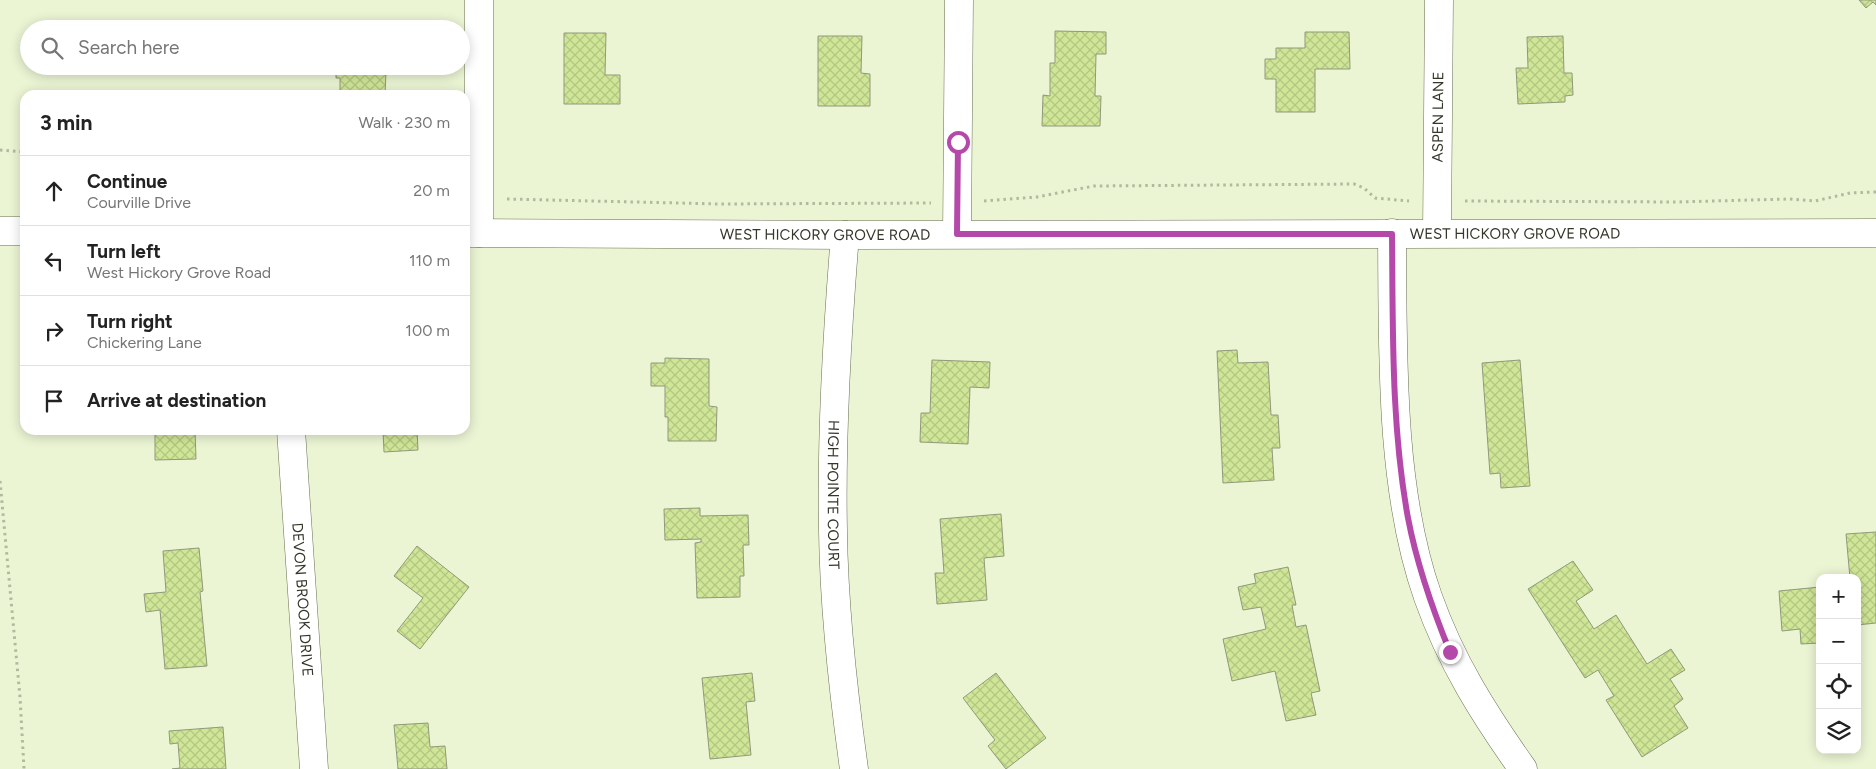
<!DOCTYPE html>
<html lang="en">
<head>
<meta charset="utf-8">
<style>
  body { margin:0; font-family:Figtree,sans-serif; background:#f2f2f2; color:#222 }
  .controls { position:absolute; right:15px; bottom:15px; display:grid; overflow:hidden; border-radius:10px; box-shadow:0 2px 12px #0003 }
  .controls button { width:45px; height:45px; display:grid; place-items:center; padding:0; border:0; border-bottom:1px solid #e0e0e0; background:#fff; color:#222; font:25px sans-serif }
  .stop { position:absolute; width:15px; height:15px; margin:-11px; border:4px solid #b449aa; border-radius:50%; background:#fff }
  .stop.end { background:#b449aa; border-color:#fff; box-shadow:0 1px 5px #0008 }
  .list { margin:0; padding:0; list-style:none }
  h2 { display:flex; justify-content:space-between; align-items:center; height:65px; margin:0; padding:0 20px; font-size:21px }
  h2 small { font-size:16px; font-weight:400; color:#767676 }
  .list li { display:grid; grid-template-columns:32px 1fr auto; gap:15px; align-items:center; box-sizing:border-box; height:70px; padding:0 20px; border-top:1px solid #e0e0e0 }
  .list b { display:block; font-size:19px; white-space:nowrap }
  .list p { margin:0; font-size:16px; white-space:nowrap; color:#767676 }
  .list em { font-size:16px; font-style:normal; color:#767676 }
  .icon { flex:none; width:28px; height:28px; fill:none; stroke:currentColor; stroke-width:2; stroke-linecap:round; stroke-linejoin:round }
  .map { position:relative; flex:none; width:1876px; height:769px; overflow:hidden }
  .search { position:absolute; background:#fff; box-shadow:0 2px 12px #0003; left:20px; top:20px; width:450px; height:55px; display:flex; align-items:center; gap:12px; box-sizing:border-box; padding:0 18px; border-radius:28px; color:#767676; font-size:19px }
  .panel { position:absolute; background:#fff; box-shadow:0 2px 12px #0003; left:20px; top:90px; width:450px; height:345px; border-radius:15px }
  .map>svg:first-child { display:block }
  .building { fill:url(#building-cross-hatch); stroke:#90997b }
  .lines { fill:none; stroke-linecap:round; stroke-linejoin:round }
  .minor-casing { stroke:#666f52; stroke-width:29 }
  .tertiary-casing { stroke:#666f52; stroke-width:29 }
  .path { stroke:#b1b99f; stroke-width:3; stroke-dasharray:2.5 4; stroke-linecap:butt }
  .minor { stroke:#fff; stroke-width:28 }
  .tertiary { stroke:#fff; stroke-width:28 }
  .route { stroke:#b449aa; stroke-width:6 }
  .labels { text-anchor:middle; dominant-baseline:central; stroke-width:4.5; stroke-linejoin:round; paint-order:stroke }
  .street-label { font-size:15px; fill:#33372a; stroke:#fcfef8 }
</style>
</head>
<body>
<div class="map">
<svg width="1876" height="769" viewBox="0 0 1876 769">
  <defs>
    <pattern id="building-cross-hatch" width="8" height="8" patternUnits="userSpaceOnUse" patternTransform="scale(1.25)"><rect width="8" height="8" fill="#d0e697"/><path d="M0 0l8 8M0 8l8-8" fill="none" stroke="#b3c682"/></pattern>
  </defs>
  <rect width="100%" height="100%" fill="#ebf5d4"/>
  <g class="building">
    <polygon points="1859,0 1876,0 1876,5 1873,2 1866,8"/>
    <polygon points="1055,31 1106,32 1106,54 1096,54 1095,96 1101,96 1100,126 1042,126 1043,95 1050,96 1050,63 1055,63"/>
    <polygon points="1305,32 1349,32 1350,69 1315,69 1315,112 1276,112 1276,79 1265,79 1265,59 1276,59 1276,48 1305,48"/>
    <polygon points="564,33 606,33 605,75 620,75 620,104 564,104"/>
    <polygon points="818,36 862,36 861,73 870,74 870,106 818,106"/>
    <polygon points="1563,36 1564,73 1572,73 1573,95 1565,96 1565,102 1518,104 1516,68 1528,68 1527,37"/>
    <polygon points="336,66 379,66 379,71 386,71 385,95 340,95 340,78 336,78"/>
    <polygon points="1237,350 1238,363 1268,362 1271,415 1278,415 1280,448 1272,448 1274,480 1223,483 1217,351"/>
    <polygon points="665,358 709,359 709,406 717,407 716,441 668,441 668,417 665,417 665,386 651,386 651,363 665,363"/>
    <polygon points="932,360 990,362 989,388 970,387 968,444 920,442 921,413 930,413"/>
    <polygon points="1520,360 1530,486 1501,488 1500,473 1490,474 1482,363"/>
    <polygon points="155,430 195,430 196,459 155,460"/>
    <polygon points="383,430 417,430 418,450 384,452"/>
    <polygon points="700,508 700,516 748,515 749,545 743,545 744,576 740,576 740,597 697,598 695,543 701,542 701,539 665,540 664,509"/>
    <polygon points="1001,514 1004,556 984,558 987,600 937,604 935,573 944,573 940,519"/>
    <polygon points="1876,532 1876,623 1857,625 1857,578 1850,578 1846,534"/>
    <polygon points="417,546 469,587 420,649 397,631 423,598 394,576"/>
    <polygon points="199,548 203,591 200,592 207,666 165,669 160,610 146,612 144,594 166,592 163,551"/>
    <polygon points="1573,561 1593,590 1576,601 1594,629 1616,615 1647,664 1671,649 1685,670 1670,679 1683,699 1674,706 1688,728 1642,757 1606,700 1614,696 1598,670 1585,678 1528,589"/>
    <polygon points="1288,567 1296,605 1292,605 1296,627 1306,625 1320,691 1311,693 1316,715 1286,721 1275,671 1232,681 1223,639 1266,629 1261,607 1243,610 1238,587 1256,583 1254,574"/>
    <polygon points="1820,587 1819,643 1801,644 1800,629 1782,631 1779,591"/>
    <polygon points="752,673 755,701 746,702 751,755 710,759 702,678"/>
    <polygon points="996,673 1046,738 1006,769 988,746 995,740 963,698"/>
    <polygon points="428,723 430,747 445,746 447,769 398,769 394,725"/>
    <polygon points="223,727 226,769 172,769 180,768 178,743 170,744 169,731"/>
  </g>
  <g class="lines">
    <defs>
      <g id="minor">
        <polyline points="479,233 479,0"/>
        <path d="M1392 233C1393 349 1389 487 1428 597 1451 662 1484 714 1523 769"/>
        <path id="s1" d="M1437 233 1439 0"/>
        <polyline points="957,234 959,0"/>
        <path id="s2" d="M845 235C837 333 831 432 833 531 834 611 843 690 854 769"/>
        <path id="s3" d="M291 430 314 769"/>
      </g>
      <g id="tertiary">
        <polyline points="0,231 25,231"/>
        <path id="s4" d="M465 233 845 235 1876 233"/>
      </g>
    </defs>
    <use href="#minor" class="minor-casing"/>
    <use href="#tertiary" class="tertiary-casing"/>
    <g class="path">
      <polyline points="0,150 25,152"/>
      <polyline points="507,199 720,204 931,203"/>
      <polyline points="984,201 1037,197 1094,186 1354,184 1364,188 1375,198 1409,201"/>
      <polyline points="1465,201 1676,202 1789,199 1815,201 1850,193 1876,192"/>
      <polyline points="0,481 20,697 24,769"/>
    </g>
    <use href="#minor" class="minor"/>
    <use href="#tertiary" class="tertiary"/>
  </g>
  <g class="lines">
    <path class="route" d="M958 142 957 234H1392C1393 328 1391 425 1408 518 1417 565 1432 608 1450 652"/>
  </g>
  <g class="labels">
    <g class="street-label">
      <text stroke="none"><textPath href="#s1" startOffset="116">ASPEN LANE</textPath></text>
      <text stroke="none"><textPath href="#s4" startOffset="1050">WEST HICKORY GROVE ROAD</textPath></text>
      <text stroke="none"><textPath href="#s4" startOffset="360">WEST HICKORY GROVE ROAD</textPath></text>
      <text stroke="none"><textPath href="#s2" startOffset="260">HIGH POINTE COURT</textPath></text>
      <text stroke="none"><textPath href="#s3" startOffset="170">DEVON BROOK DRIVE</textPath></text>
    </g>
  </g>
</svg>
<div class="controls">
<button>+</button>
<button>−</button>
<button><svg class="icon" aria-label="locate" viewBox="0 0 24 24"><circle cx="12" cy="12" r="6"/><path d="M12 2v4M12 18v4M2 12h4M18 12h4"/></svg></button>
<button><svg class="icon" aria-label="layers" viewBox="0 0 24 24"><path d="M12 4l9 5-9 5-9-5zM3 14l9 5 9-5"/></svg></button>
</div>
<div class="stop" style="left:958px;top:142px"></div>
<div class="stop end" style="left:1450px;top:652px"></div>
<div class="search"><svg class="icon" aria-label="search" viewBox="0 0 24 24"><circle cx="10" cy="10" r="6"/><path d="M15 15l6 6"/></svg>Search here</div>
<section class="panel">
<h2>3 min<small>Walk · 230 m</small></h2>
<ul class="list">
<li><svg class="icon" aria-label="ahead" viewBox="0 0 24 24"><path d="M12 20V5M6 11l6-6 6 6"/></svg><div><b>Continue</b><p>Courville Drive</p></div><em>20 m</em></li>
<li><svg class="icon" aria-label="left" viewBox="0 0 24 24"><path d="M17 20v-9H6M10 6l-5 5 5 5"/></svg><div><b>Turn left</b><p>West Hickory Grove Road</p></div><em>110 m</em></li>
<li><svg class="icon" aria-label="right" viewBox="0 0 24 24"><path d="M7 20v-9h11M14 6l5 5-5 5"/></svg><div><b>Turn right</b><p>Chickering Lane</p></div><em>100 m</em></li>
<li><svg class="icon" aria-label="arrive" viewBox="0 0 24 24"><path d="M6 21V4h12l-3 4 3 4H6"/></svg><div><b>Arrive at destination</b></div></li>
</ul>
</section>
</div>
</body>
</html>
